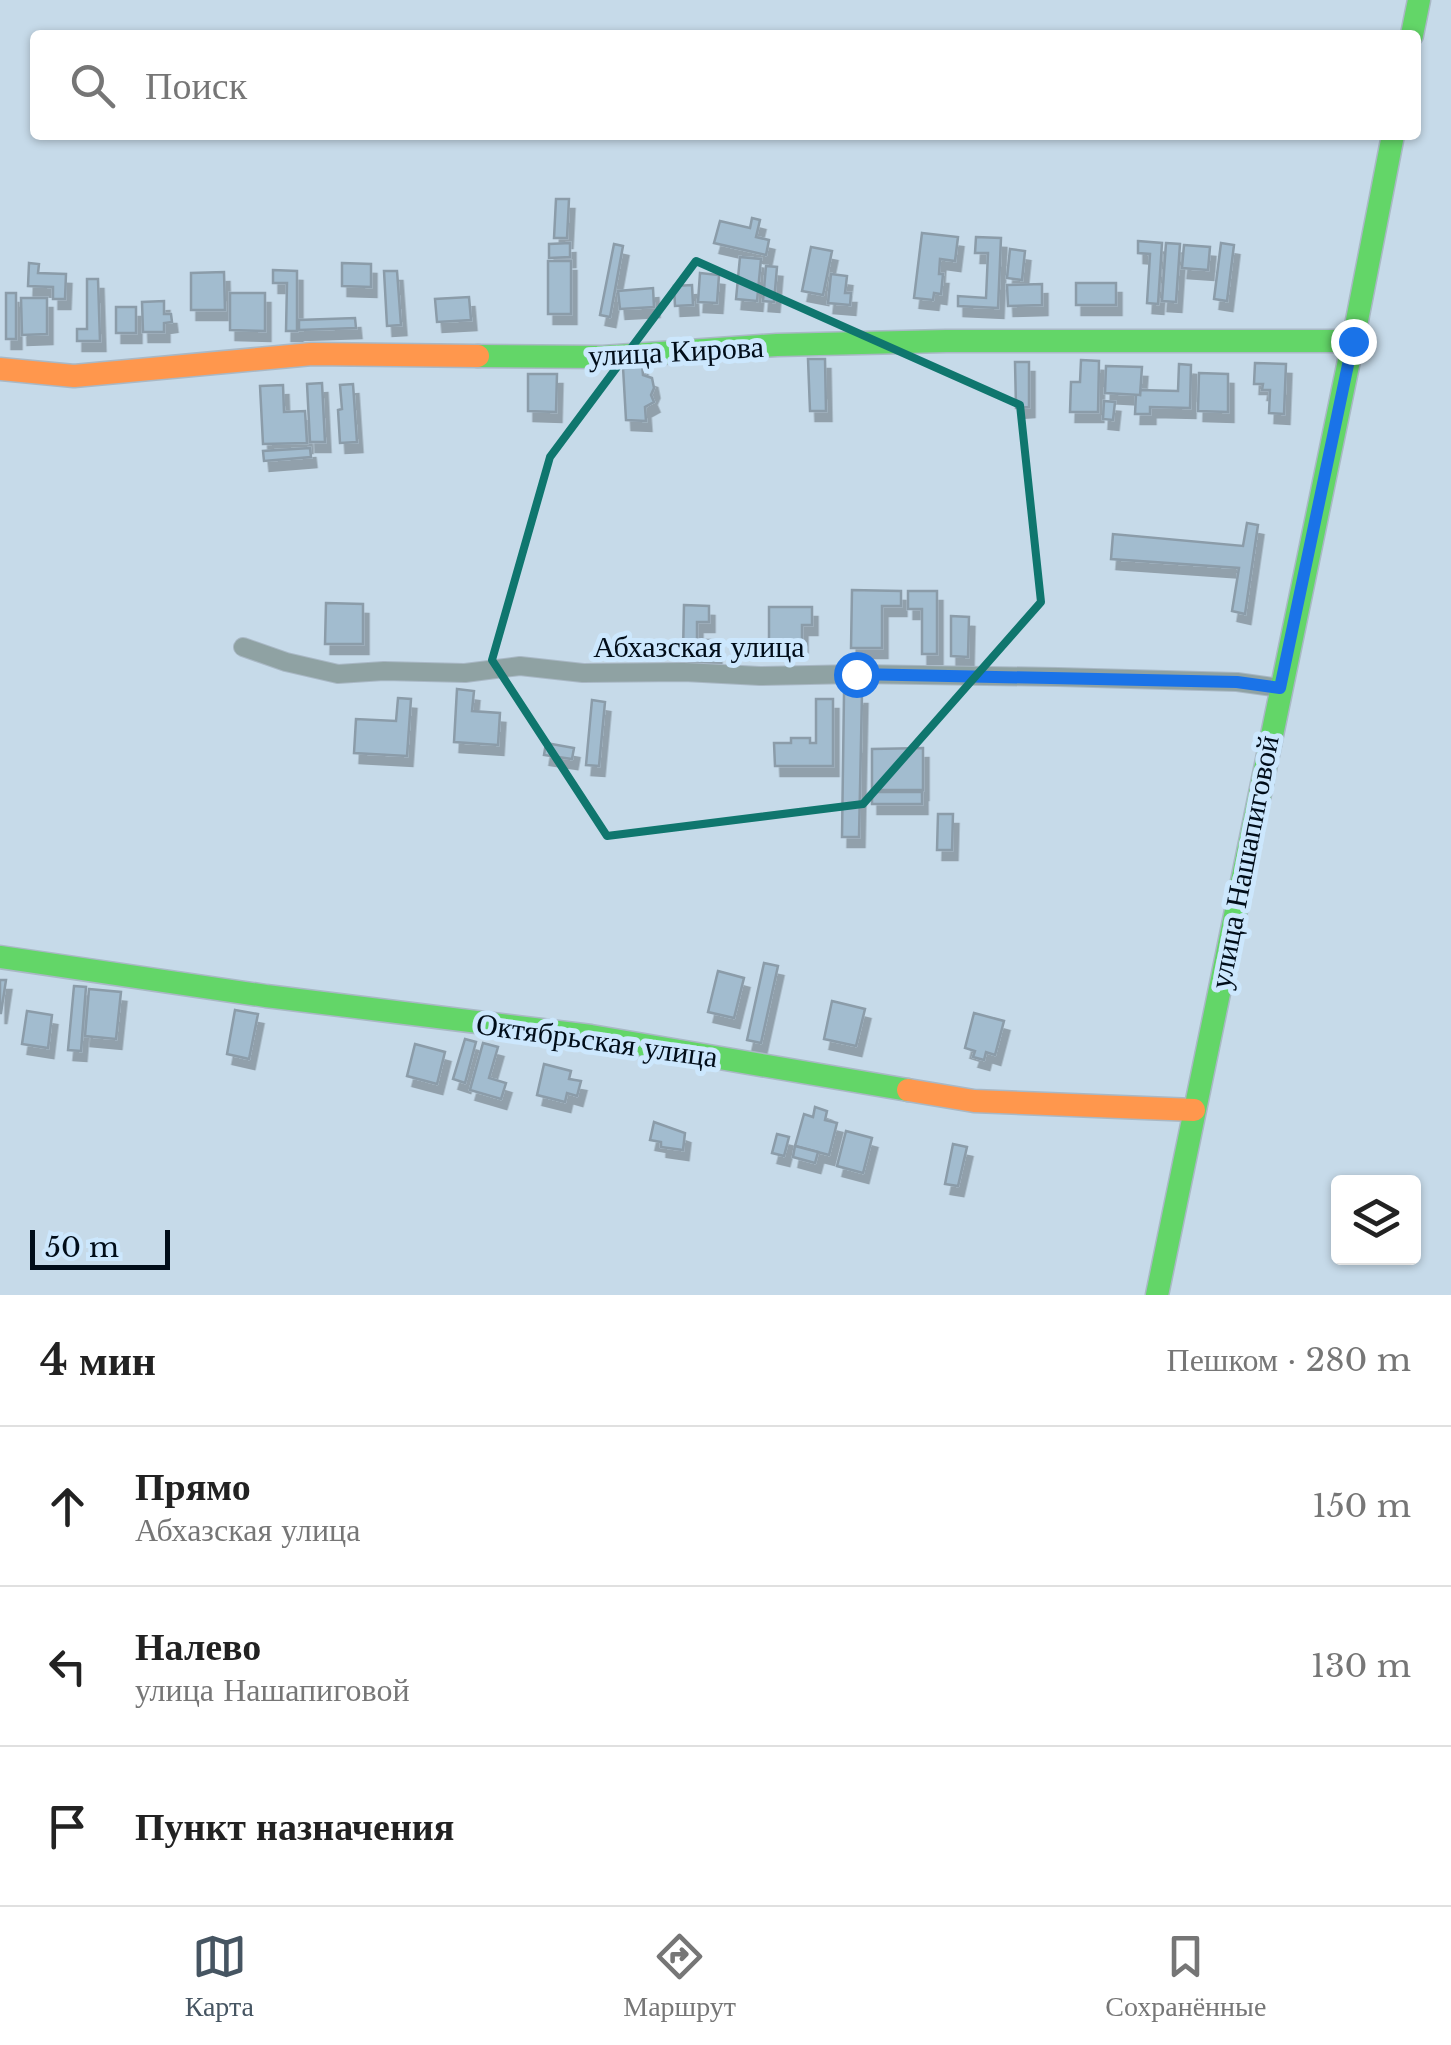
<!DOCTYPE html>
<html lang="ru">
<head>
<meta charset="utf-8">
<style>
  body { margin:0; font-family:"Libre Baskerville",serif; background:#f6f6f6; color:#222 }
  .controls { position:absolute; right:30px; bottom:30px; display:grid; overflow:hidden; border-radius:10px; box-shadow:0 2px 8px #0004 }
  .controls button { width:90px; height:90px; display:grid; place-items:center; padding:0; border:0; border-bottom:2px solid #e0e0e0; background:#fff; color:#222; font:50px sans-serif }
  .scale { position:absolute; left:30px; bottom:25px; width:140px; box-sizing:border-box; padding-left:10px; border:5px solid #010d19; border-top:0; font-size:28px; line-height:35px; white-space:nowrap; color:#010d19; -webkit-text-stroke:8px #cce7fd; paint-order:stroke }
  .stop { position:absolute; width:30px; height:30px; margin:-22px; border:8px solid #1a73e8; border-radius:50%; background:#fff }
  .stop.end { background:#1a73e8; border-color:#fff; box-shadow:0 2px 10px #0008 }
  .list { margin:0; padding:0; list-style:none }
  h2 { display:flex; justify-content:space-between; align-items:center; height:130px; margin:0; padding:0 40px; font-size:42px }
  h2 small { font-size:32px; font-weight:400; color:#767676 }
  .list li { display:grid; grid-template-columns:65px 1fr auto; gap:30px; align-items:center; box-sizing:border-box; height:160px; padding:0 40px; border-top:2px solid #e0e0e0 }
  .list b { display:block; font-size:38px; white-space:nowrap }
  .list p { margin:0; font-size:32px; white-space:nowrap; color:#767676 }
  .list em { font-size:32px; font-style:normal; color:#767676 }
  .icon { flex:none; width:55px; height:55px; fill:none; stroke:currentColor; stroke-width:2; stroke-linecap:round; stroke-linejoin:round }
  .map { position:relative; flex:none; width:1451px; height:1295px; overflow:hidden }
  .search { position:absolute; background:#fff; box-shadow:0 2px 8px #0004; left:30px; right:30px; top:30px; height:110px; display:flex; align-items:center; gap:25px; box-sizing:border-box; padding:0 35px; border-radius:10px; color:#767676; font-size:38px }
  .sheet { height:610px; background:#fff }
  nav { display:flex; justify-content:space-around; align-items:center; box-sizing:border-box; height:140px; border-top:2px solid #e0e0e0; background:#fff; font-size:28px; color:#767676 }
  nav a { display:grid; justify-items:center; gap:5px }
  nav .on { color:#465562 }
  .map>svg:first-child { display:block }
  .building { fill:#a2bccf; stroke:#8b9ca9; stroke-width:2.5; filter:url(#shadow) }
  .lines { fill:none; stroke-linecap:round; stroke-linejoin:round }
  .street-casing { stroke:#a9b8c5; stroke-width:20 }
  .fast-casing { stroke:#a9b8c5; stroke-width:25 }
  .slow-casing { stroke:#a9b8c5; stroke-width:25 }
  .street { stroke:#8fa2a3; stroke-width:18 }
  .fast { stroke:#63d668; stroke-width:22 }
  .slow { stroke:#ff974d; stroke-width:22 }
  .route { stroke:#1a73e8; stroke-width:12 }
  .marked { fill:none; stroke:#0f766e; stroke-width:8; stroke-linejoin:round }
  .labels { text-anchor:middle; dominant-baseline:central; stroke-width:10; stroke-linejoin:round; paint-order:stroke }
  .street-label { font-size:30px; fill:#010d19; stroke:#cce7fd }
</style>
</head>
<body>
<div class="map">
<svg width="1451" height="1295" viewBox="0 0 1451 1295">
  <defs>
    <filter id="shadow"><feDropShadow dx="5.5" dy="10" stdDeviation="0" flood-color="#0004"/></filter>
  </defs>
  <rect width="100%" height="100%" fill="#c6dae9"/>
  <g class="building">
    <polygon points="556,199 569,199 567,238 554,238"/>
    <polygon points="752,218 760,220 756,237 769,240 766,255 714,243 720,221 750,228"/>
    <polygon points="922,233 958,237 955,261 940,259 939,274 943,274 941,294 934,293 933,300 914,298"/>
    <polygon points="976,237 1001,238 998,308 958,306 958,296 986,298 988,253 975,253"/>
    <polygon points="1138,241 1162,243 1158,304 1147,303 1150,254 1138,253"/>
    <polygon points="570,243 570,257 549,258 549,244"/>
    <polygon points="1166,243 1180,244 1176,302 1162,301"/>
    <polygon points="1221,243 1234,245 1227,301 1214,299"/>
    <polygon points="614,244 623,246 610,317 600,315"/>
    <polygon points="1184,245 1210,247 1208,270 1182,268"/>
    <polygon points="811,247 832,251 823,295 802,291"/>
    <polygon points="1010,249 1025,251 1022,280 1007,278"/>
    <polygon points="740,257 761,259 757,301 736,299"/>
    <rect x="548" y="261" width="23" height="53"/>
    <polygon points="29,263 39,264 38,273 66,274 65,299 53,299 53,287 28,286"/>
    <polygon points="342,263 371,264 371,287 342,286"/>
    <polygon points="766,266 777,267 774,302 763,301"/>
    <polygon points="273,270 297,271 297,331 286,331 287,283 273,283"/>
    <polygon points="384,271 397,271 401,325 387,326"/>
    <polygon points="224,272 225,310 191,310 191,273"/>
    <polygon points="700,273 719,275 717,303 698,302"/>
    <polygon points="831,274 847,276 845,293 851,293 850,305 828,303"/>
    <polygon points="87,279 98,279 100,341 77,341 77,329 87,329"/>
    <rect x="1076" y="283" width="40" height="22"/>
    <polygon points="1042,284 1042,305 1008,306 1007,285"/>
    <polygon points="692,285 693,305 675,306 674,286"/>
    <polygon points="653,288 654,307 620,309 618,291"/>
    <rect x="6" y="293" width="10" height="46"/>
    <polygon points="230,293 265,293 265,331 230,330"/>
    <polygon points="469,297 471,320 437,322 435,299"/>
    <polygon points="21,298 47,298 47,334 22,335"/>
    <polygon points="164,301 164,314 171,314 172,322 164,323 164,332 143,332 142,302"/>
    <rect x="116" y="307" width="20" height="26"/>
    <polygon points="355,318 356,328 299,330 299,320"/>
    <polygon points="808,359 825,359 826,411 810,411"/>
    <polygon points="1081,360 1099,361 1098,412 1070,412 1071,382 1080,382"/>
    <polygon points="1015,362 1029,362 1029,407 1016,408"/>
    <polygon points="1255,363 1286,364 1284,414 1269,413 1270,390 1262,390 1263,384 1254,384"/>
    <polygon points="642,364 643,375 652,378 654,388 651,395 654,402 645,407 646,421 626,420 623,367"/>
    <polygon points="1179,364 1191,365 1190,408 1150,407 1150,414 1135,414 1136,394 1140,395 1140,390 1178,391"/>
    <polygon points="1106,366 1142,367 1140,395 1105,393"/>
    <polygon points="1199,373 1228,374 1228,412 1198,411"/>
    <polygon points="528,374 557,374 556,412 528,411"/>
    <polygon points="322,383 325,442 310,442 307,384"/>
    <polygon points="353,384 357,442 340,443 338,410 342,409 340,385"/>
    <polygon points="283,385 284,412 305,411 307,443 263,444 260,386"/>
    <polygon points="1104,401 1115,402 1113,420 1103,419"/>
    <polygon points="310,448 311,457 264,461 263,451"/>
    <polygon points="1247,523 1258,525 1245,614 1232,611 1239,568 1111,559 1113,534 1243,546"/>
    <polygon points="852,590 901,591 901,606 882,606 882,648 851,648"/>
    <polygon points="908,591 937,591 937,654 922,654 922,609 908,609"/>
    <polygon points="326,603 363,604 363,644 325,644"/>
    <polygon points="684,605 709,606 709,622 697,622 697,640 716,640 716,654 683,653"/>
    <polygon points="769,607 812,607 812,625 802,625 802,643 769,643"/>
    <polygon points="951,616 969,617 968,657 951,656"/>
    <polygon points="457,689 474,691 472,711 500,713 498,745 454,742"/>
    <polygon points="844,694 862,694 859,837 842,837"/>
    <polygon points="398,698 411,699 407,756 354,753 356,719 396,721"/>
    <polygon points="816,699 833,699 833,766 775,766 774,743 791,743 791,738 810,738 810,743 816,743"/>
    <polygon points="592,700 605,702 599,766 586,765"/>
    <polygon points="546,743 574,748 572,759 544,755"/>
    <polygon points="923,748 923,790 872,790 872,749"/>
    <rect x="872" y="792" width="50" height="12"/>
    <polygon points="938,814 953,814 952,850 937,850"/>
    <polygon points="764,963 778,966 761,1043 747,1040"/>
    <polygon points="718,971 744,978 734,1018 708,1012"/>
    <polygon points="0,980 6,980 1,1013 0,1013"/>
    <polygon points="74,986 86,987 81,1051 68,1050"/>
    <polygon points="89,989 121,992 116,1039 85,1036"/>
    <polygon points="832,1001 865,1009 856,1046 824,1039"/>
    <polygon points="235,1010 258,1014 249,1059 227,1054"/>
    <polygon points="27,1011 52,1015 48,1048 22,1044"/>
    <polygon points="974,1013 1004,1021 995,1055 986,1052 984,1060 973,1057 975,1051 965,1048"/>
    <polygon points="465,1039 476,1042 465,1083 453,1079"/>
    <polygon points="483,1043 498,1047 489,1078 506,1083 501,1099 470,1090"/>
    <polygon points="415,1044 445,1052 437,1084 407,1076"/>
    <polygon points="544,1064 571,1071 569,1079 581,1081 577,1096 567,1093 565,1102 537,1095"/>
    <polygon points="815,1107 827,1111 825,1120 837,1123 829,1155 795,1146 804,1114 813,1117"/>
    <polygon points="654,1122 685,1133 683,1150 661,1147 661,1142 650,1140"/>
    <polygon points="846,1131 872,1138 863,1173 837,1166"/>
    <polygon points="777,1134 789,1137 784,1156 772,1153"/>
    <polygon points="953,1144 967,1147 958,1186 945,1184"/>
    <polygon points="795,1146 818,1152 815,1163 793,1157"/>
  </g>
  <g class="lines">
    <defs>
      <polyline id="street" points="243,647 286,662 338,674 384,671 465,673 520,666 583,673 684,672 760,676 857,674 1058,677 1237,682 1280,688"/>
      <g id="fast">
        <polyline points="1412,35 1419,0"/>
        <polyline points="478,356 603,357 777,345 946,341 1353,341"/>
        <polyline points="0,957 266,996 591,1036 908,1090"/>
        <polyline points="1157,1295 1353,341 1393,135"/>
      </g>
      <g id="slow">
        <polyline points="0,369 74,376 312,354 478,356"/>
        <polyline points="908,1090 974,1101 1194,1110"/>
      </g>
    </defs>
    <use href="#street" class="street-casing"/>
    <use href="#fast" class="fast-casing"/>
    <use href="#slow" class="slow-casing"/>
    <use href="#street" class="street"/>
    <use href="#fast" class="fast"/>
    <use href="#slow" class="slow"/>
  </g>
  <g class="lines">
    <polyline class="route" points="856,674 1237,682 1280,688 1353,341"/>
  </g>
  <path class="marked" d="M696 261 1020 405 1041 602 863 804 607 836 492 660 550 457Z"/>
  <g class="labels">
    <g class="street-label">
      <text transform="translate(676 351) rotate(-3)">улица Кирова</text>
      <text x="699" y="646">Абхазская улица</text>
      <text transform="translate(1244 862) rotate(-79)">улица Нашапиговой</text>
      <text transform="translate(597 1040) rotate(8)">Октябрьская улица</text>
    </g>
  </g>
</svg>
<div class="controls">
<button><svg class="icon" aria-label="layers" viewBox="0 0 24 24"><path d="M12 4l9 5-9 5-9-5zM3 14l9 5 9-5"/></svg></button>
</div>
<div class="scale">50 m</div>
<div class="stop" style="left:856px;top:674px"></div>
<div class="stop end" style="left:1353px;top:341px"></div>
<div class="search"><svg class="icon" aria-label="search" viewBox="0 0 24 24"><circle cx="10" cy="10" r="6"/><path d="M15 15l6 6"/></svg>Поиск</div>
</div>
<section class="sheet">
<h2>4 мин<small>Пешком · 280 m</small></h2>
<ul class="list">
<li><svg class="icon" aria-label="ahead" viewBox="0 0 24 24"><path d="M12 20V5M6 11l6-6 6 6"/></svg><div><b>Прямо</b><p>Абхазская улица</p></div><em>150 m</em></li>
<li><svg class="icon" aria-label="left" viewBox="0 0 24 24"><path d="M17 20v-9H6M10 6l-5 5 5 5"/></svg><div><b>Налево</b><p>улица Нашапиговой</p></div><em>130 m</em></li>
<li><svg class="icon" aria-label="arrive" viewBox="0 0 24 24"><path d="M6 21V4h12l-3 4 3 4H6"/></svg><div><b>Пункт назначения</b></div></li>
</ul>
</section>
<nav>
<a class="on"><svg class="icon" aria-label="map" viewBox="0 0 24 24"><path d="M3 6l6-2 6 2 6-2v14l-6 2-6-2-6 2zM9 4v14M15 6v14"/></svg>Карта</a>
<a><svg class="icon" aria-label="directions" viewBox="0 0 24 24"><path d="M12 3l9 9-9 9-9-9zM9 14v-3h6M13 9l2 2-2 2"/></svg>Маршрут</a>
<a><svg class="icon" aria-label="saved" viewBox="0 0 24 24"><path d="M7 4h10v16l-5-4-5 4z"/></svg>Сохранённые</a>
</nav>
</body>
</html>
